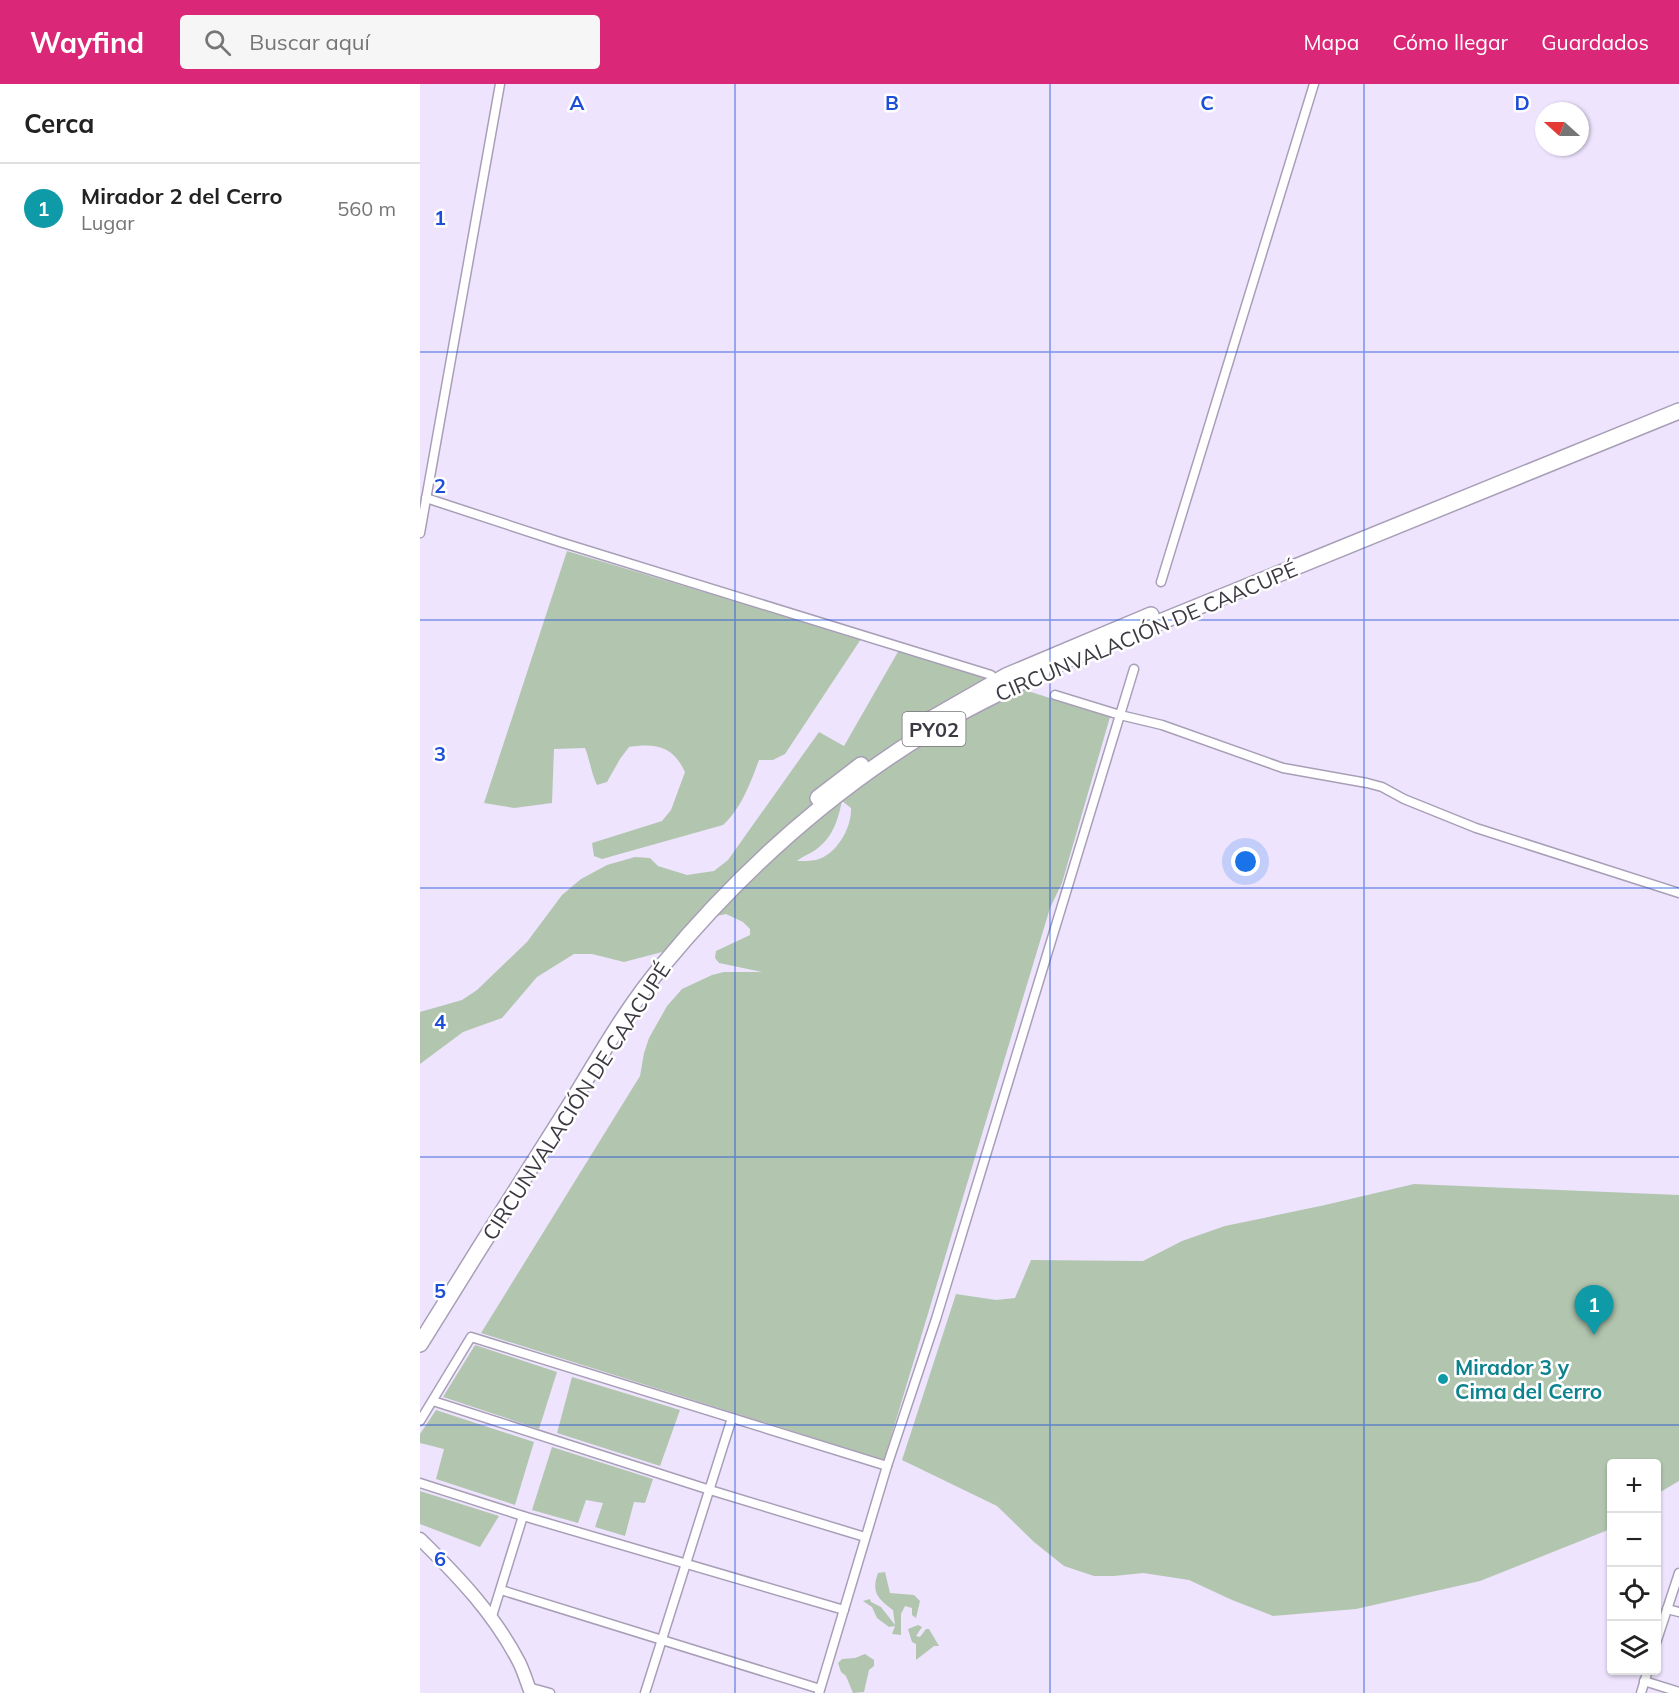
<!DOCTYPE html>
<html lang="es">
<head>
<meta charset="utf-8">
<style>
  body { margin:0; font-family:Mulish,sans-serif; background:#f6f6f6; color:#222 }
  .controls { position:absolute; right:18px; bottom:18px; display:grid; overflow:hidden; border-radius:6px; box-shadow:0 2px 4px #0004 }
  .controls button { width:54px; height:54px; display:grid; place-items:center; padding:0; border:0; border-bottom:2px solid #e0e0e0; background:#fff; color:#222; font:30px sans-serif }
  .compass { position:absolute; left:1115px; top:18px; width:54px; height:54px; border-radius:50%; background:#fff; box-shadow:0 2px 4px #0004; rotate:291deg }
  .you { position:absolute; left:826px; top:778px; width:21px; height:21px; margin:-15px; border:4px solid #fff; border-radius:50%; background:#1a73e8; box-shadow:0 0 0 9px #1a73e833 }
  .badge { display:grid; place-items:center; width:39px; height:39px; border-radius:50%; background:#db2777; color:#fff; font-size:20px; font-weight:700 }
  .pin { position:absolute; translate:-50% -50px; filter:drop-shadow(0 2px 3px #0008) }
  .pin::after { content:''; position:absolute; top:32px; width:21px; height:18px; background:inherit; clip-path:polygon(0 0,100% 0,50% 100%) }
  .list { margin:0; padding:0; list-style:none }
  h2 { display:flex; justify-content:space-between; align-items:center; height:78px; margin:0; padding:0 24px; font-size:26px }
  h2 small { font-size:20px; font-weight:400; color:#767676 }
  .list li { display:grid; grid-template-columns:39px 1fr auto; gap:18px; align-items:center; box-sizing:border-box; height:90px; padding:0 24px; border-top:2px solid #e0e0e0 }
  .list b { display:block; font-size:22px; white-space:nowrap }
  .list p { margin:0; font-size:20px; white-space:nowrap; color:#767676 }
  .list em { font-size:20px; font-style:normal; color:#767676 }
  .icon { flex:none; width:33px; height:33px; fill:none; stroke:currentColor; stroke-width:2; stroke-linecap:round; stroke-linejoin:round }
  .map { position:relative; flex:none; width:1259px; height:1609px; overflow:hidden }
  header { display:flex; align-items:center; gap:36px; box-sizing:border-box; height:84px; padding:0 30px; background:#db2777; color:#fff }
  header strong { font-size:28px }
  nav { display:flex; gap:33px; margin-inline-start:auto; font-size:21px }
  .search { width:420px; height:54px; background:#f6f6f6; display:flex; align-items:center; gap:15px; box-sizing:border-box; padding:0 21px; border-radius:6px; color:#767676; font-size:22px }
  main { display:flex }
  aside { flex:1; background:#fff }
  .map>svg:first-child { display:block }
  .green { fill:#b2c6af; fill-rule:evenodd }
  .lines { fill:none; stroke-linecap:round; stroke-linejoin:round }
  .street-casing { stroke:#a89fb7; stroke-width:11 }
  .secondary-casing { stroke:#a89fb7; stroke-width:15 }
  .highway-casing { stroke:#a89fb7; stroke-width:18 }
  .street { stroke:#fff; stroke-width:8 }
  .secondary { stroke:#fff; stroke-width:12 }
  .highway { stroke:#fff; stroke-width:15 }
  .grid { fill:none; stroke:#1d4ed8; stroke-width:1.5; stroke-opacity:0.55 }
  .culture-dot { fill:#0f9aa8; stroke:#fff; stroke-width:2 }
  .labels { text-anchor:middle; dominant-baseline:central; stroke-width:5; stroke-linejoin:round; paint-order:stroke }
  .shield { fill:#fff; stroke:#77747b; stroke-width:1.5 }
  .shield-label { font-size:20px; font-weight:bold; fill:#3d3943 }
  .street-label { font-size:21px; fill:#3d3943; stroke:#fff }
  .culture-label { font-size:21px; font-weight:bold; fill:#0d838f; stroke:#fff; text-anchor:start }
  .grid-label { font-size:20px; text-anchor:middle; font-weight:bold; fill:#1d4ed8; stroke:#fff; stroke-width:5; stroke-linejoin:round; paint-order:stroke }
</style>
</head>
<body>
<header>
<strong>Wayfind</strong>
<div class="search"><svg class="icon" aria-label="search" viewBox="0 0 24 24"><circle cx="10" cy="10" r="6"/><path d="M15 15l6 6"/></svg>Buscar aquí</div>
<nav><a>Mapa</a><a>Cómo llegar</a><a>Guardados</a></nav>
</header>
<main>
<aside>
<h2>Cerca<small></small></h2>
<ul class="list">
<li><span class="badge" style="background:#0f9aa8">1</span><div><b>Mirador 2 del Cerro</b><p>Lugar</p></div><em>560 m</em></li>
</ul>
</aside>
<div class="map">
<svg width="1259" height="1609" viewBox="0 0 1259 1609">
  <rect width="100%" height="100%" fill="#eee4fe"/>
  <g class="green">
    <path d="M147 467 441 555 365 670 353 676H339C331 698 321 725 303 741L182 775 174 772 172 759 242 737 251 726 265 688C253 662 236 659 209 663L200 675 187 698 177 701C171 689 170 676 165 664L134 665 132 719 94 724 64 719Z"/>
    <path d="M479 566 690 633 642 799 630 824 464 1376 61 1249 220 992 224 969 229 954 247 922 262 905 292 891 304 888H342L299 879 295 874 296 867 330 851V845L323 838 306 830 279 836 246 867 204 878 172 870H154L117 893 82 934 43 948 0 980V928L42 916 57 906 107 858 142 811 161 795 187 781 215 773 230 774 238 782 267 791 294 787 308 776 399 648 424 662ZM422 717 431 724C432 743 417 771 396 776 390 777 383 777 377 777 383 772 392 769 398 764 414 751 418 735 422 717Z"/>
    <polygon points="994,1100 1259,1111 1259,1397 1237,1410 1236,1380 1192,1380 1191,1443 1188,1446 1060,1497 936,1525 853,1532 812,1516 769,1496 723,1489 694,1492 674,1492 644,1482 614,1458 577,1422 482,1376 536,1210 576,1216 595,1214 611,1176 723,1177 762,1157 805,1142 905,1121"/>
    <polygon points="55,1261 137,1288 119,1345 23,1313"/>
    <polygon points="152,1293 260,1326 240,1382 137,1349"/>
    <polygon points="16,1326 114,1358 95,1421 16,1395 24,1365 0,1359 0,1350"/>
    <polygon points="132,1363 233,1395 225,1419 214,1418 205,1452 175,1443 183,1419 166,1416 158,1439 112,1426"/>
    <polygon points="0,1407 79,1432 60,1463 0,1440"/>
    <path d="M465 1488 470 1509 494 1511 500 1517 496 1534 492 1531V1524L485 1522 481 1530V1551L472 1550 475 1542 469 1543 457 1534 452 1523 443 1517 450 1515 451 1518 461 1523 475 1541 473 1526C458 1515 451 1508 458 1489Z"/>
    <polygon points="498,1541 502,1543 496,1552 500,1553 506,1545 509,1545 519,1562 514,1562 496,1576 496,1560 492,1558 488,1545"/>
    <polygon points="445,1570 454,1576 454,1582 449,1586 444,1608 433,1609 426,1592 421,1588 418,1579 422,1575 435,1574"/>
  </g>
  <g class="lines">
    <defs>
      <g id="street">
        <polyline points="6,414 140,458 571,591"/>
        <polyline points="0,449 80,0"/>
        <polyline points="741,498 894,0"/>
        <polyline points="635,611 700,631 742,641 863,684 947,699 962,703 984,715 1056,744 1259,809"/>
        <polyline points="13,1317 290,1406 445,1453"/>
        <polyline points="0,1337 51,1253 467,1382"/>
        <polyline points="0,1399 103,1432 424,1526"/>
        <polyline points="81,1506 400,1605"/>
        <polyline points="1247,1525 1259,1528"/>
        <polyline points="72,1532 103,1432"/>
        <polyline points="1236,1559 1259,1489"/>
        <polyline points="1224,1597 1259,1608"/>
        <polyline points="108,1603 130,1609"/>
        <polyline points="225,1609 312,1334"/>
        <polyline points="399,1609 467,1382 516,1235 714,585"/>
        <polyline points="1221,1609 1228,1586"/>
      </g>
      <path id="secondary" d="M0 1455C39 1493 74 1530 99 1578 104 1588 107 1599 111 1609"/>
      <g id="highway">
        <polyline points="511,635 586,592 731,531"/>
        <polyline points="398,714 441,681"/>
        <path d="M0 1260C50 1179 101 1098 152 1018 180 972 208 922 243 881 319 789 409 708 511 646 555 619 602 598 649 575L1259 327"/>
      </g>
    </defs>
    <use href="#street" class="street-casing"/>
    <use href="#secondary" class="secondary-casing"/>
    <use href="#highway" class="highway-casing"/>
    <use href="#street" class="street"/>
    <use href="#secondary" class="secondary"/>
    <use href="#highway" class="highway"/>
  </g>
  <path class="grid" d="M315 0V1609M630 0V1609M944 0V1609M0 268H1259M0 536H1259M0 804H1259M0 1073H1259M0 1341H1259"/>
  <circle class="culture-dot" cx="1023" cy="1295" r="6"/>
  <g class="labels">
    <rect class="shield" x="482.5" y="628" width="63" height="34" rx="4.5"/>
    <g class="shield-label">
      <text x="514" y="645">PY02</text>
    </g>
    <g class="street-label">
      <text transform="translate(726 547) rotate(-23)">CIRCUNVALACIÓN DE CAACUPÉ</text>
      <text transform="translate(156 1017) rotate(-57)">CIRCUNVALACIÓN DE CAACUPÉ</text>
    </g>
    <g class="culture-label">
      <text x="1035" y="1283">Mirador 3 y<tspan x="1035" dy="24">Cima del Cerro</tspan></text>
    </g>
  </g>
  <g class="grid-label">
    <text x="157" y="26">A</text>
    <text x="472" y="26">B</text>
    <text x="787" y="26">C</text>
    <text x="1102" y="26">D</text>
    <text x="20" y="141">1</text>
    <text x="20" y="409">2</text>
    <text x="20" y="677">3</text>
    <text x="20" y="945">4</text>
    <text x="20" y="1214">5</text>
    <text x="20" y="1482">6</text>
  </g>
</svg>
<div class="controls">
<button>+</button>
<button>−</button>
<button><svg class="icon" aria-label="locate" viewBox="0 0 24 24"><circle cx="12" cy="12" r="6"/><path d="M12 2v4M12 18v4M2 12h4M18 12h4"/></svg></button>
<button><svg class="icon" aria-label="layers" viewBox="0 0 24 24"><path d="M12 4l9 5-9 5-9-5zM3 14l9 5 9-5"/></svg></button>
</div>
<svg class="compass" viewBox="-18 -18 36 36"><path d="M0-13l5 13h-10z" fill="#e53935"/><path d="M0 13l5-13h-10z" fill="#767676"/></svg>
<div class="you"></div>
<div class="pin badge" style="left:1174px;top:1251px;background:#0f9aa8">1</div>
</div>
</main>
</body>
</html>
